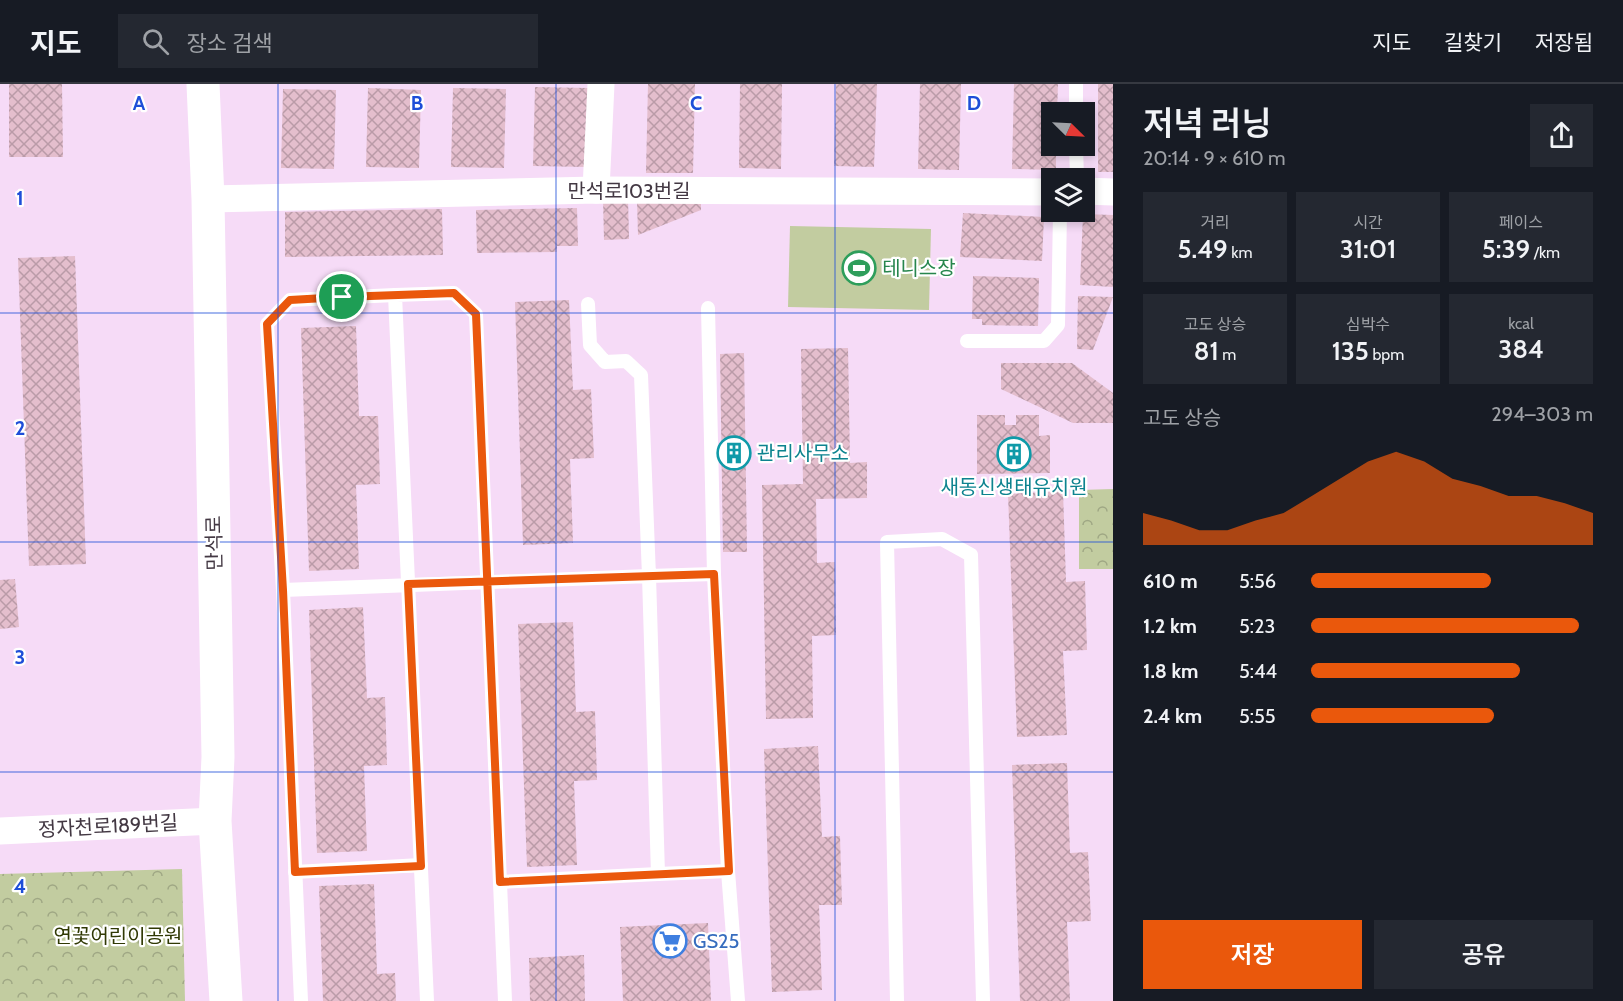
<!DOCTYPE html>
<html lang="ko">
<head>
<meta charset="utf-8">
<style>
	body { margin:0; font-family:Cabin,"Noto Sans KR",sans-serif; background:#242831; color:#f1f3f6; height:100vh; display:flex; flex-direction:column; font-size:22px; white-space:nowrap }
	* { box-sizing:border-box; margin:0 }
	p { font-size:20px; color:#9ea1a6 }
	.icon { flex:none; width:33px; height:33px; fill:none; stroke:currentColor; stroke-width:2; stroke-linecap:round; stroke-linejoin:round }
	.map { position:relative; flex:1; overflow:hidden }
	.details { display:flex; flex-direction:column; background:#171b24; width:510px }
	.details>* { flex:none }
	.needle { width:39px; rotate:114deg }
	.controls { position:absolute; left:1041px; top:18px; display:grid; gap:12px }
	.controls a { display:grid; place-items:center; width:54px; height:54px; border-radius:0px; background:#171b24; box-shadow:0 3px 9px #0003; font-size:30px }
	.pin { position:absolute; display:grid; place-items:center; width:51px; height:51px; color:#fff; margin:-26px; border:3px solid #fff; border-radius:50%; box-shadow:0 2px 6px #0007 }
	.round { display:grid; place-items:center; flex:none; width:63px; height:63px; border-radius:0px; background:#242831 }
	.summary { display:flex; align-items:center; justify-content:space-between; height:102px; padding:0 30px }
	h1 { font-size:33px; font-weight:600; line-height:45px }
	.stats { display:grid; grid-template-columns:repeat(3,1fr); gap:9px; height:102px; padding:6px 30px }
	.stats div { display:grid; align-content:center; border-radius:0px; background:#242831; text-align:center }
	.stats b { font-size:26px; font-weight:600 }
	.stats small { font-size:16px; font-weight:400 }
	.stats p { font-size:16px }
	.chart { height:168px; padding:12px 30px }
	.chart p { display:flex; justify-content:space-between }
	.chart svg { width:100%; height:108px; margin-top:6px; fill:#ea580c; opacity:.7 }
	.button { display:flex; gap:12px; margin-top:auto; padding:12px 30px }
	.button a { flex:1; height:69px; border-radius:0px; background:#ea580c; color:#fff; font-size:24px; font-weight:600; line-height:69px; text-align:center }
	.button a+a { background:#242831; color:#f1f3f6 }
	ul { padding:0 30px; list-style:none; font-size:20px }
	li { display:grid; grid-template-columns:96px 72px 1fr; align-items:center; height:45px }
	li i { height:15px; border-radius:8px; background:#ea580c }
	header { display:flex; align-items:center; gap:36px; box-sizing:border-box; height:84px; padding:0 30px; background:#171b24; border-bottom:2px solid #363941 }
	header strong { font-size:28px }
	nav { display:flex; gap:33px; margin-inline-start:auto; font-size:21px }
	.search { width:420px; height:54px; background:#242831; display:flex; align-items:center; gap:15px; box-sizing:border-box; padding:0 21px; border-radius:0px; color:#9ea1a6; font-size:22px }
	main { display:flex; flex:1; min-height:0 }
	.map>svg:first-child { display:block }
	.park { fill:url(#park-crowns) }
	.pitch { fill:#c2cca0 }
	.building { fill:url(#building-cross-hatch) }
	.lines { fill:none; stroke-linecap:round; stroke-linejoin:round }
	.lane { stroke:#fff; stroke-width:14 }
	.street { stroke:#fff; stroke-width:27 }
	.secondary { stroke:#fff; stroke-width:33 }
	.route-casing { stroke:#fff; stroke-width:12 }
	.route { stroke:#ea580c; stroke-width:8 }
	.grid { fill:none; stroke:#1d4ed8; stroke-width:1.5; stroke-opacity:0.55 }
	.labels { text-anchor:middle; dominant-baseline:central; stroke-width:4.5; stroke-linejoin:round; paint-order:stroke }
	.street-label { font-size:20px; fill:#433843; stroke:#fff }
	.leisure-label { font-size:20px; fill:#27864d; stroke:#fff; text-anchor:start }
	.culture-label { font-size:20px; fill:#0d838f; stroke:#fff; text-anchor:start }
	.park-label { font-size:20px; fill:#303904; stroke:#fff }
	.shop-label { font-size:20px; fill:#366cbe; stroke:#fff; text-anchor:start }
	.grid-label { font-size:20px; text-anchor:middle; font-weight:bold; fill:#1d4ed8; stroke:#fff; stroke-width:4.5; stroke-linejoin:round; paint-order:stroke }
</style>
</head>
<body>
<header>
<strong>지도</strong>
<div class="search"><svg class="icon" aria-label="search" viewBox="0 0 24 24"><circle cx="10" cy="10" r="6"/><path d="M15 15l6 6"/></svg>장소 검색</div>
<nav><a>지도</a><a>길찾기</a><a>저장됨</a></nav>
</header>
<main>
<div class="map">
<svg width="1113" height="917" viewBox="0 0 1113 917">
	<defs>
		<pattern id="park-crowns" width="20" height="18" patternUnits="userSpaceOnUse" patternTransform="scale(1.5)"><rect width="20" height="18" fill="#c2cca0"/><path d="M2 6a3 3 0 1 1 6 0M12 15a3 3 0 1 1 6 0" fill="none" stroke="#9fa784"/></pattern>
		<pattern id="building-cross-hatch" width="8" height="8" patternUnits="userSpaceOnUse" patternTransform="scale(1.5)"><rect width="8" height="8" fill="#e4becd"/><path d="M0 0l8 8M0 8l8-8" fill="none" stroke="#ba9ba8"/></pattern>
	</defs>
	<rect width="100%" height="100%" fill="#f6dbf7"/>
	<!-- park -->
	<g class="park">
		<path d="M1113 405V485H1079V406Z"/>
		<path d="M182 785 185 917H0V790Z"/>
	</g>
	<!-- pitch -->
	<path class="pitch" d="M790 142 931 145 929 226 788 223Z"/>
	<!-- building -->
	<g class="building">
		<path d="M9 0H62L63 73H9Z"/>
		<path d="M648 0H695L693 89H646Z"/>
		<path d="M740 0H782L781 85 739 84Z"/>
		<path d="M836 0H877L874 83 834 82Z"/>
		<path d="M920 0H961L959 86 918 85Z"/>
		<path d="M1014 0H1058L1057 28H1052V62H1056V86L1012 85Z"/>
		<rect x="1098" y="0" width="15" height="88"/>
		<path d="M535 3 588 4 586 83 533 82Z"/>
		<path d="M368 4 421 6 419 84 366 83Z"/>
		<path d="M453 4 506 5 504 84 451 83Z"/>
		<path d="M283 5 336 6 334 85 281 84Z"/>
		<path d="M628 114 629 155 604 156 603 115Z"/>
		<path d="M701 115V126L638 151 637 117Z"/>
		<path d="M577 124 578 162H557V168L477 169 476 126Z"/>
		<path d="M442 125 443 171 285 173V128Z"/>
		<path d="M963 129 1044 133 1042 177 960 173Z"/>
		<path d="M1083 130 1113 131V203L1080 201Z"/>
		<path d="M75 172 86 480 29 482 18 174Z"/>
		<path d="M973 192 1039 194 1038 242 982 241V235H972Z"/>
		<path d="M1078 212 1113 213 1093 266 1077 265Z"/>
		<path d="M569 216 573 306 591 305 594 374 570 375 573 459 523 461 515 218Z"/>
		<path d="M356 242 359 332H378L380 400 356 401 359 485 309 487 301 244Z"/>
		<path d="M848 264 850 379 867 378V414L816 415 817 479 835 478 836 551 812 552 813 634 766 635 762 401 803 400 801 265Z"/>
		<path d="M744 269 747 468H723L720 270Z"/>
		<path d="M1001 279H1072L1113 309V339H1073L1001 305Z"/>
		<path d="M977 331H1005V341H1016V331H1039V352L1050 351V389L977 390Z"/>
		<path d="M1063 407 1066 498 1085 497 1087 566 1063 567 1067 651 1017 653 1008 410Z"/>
		<path d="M15 495 19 543 0 545V496Z"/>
		<path d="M363 523 367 614 385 613 387 681 364 682 367 767 317 769 309 526Z"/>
		<path d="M573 538 576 628 595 627 597 696 574 697 577 781 527 783 518 540Z"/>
		<path d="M818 662 822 753 840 752 842 821H819L822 906 772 908 764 665Z"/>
		<path d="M1067 679 1070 769 1088 768 1091 837 1067 838 1070 917H1020L1012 681Z"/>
		<path d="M374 800 377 890 395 889 396 917H323L319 802Z"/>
		<path d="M708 839 711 917H623L620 843Z"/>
		<path d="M584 871 585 917H530L529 874Z"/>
	</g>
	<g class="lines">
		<!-- lane -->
		<g class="lane">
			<path d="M1076 0V28"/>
			<path d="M1076 62 1077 94"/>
			<path d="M588 220 590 261 605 278 626 277 641 291 649 492 714 490 728 787 738 917"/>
			<path d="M708 224 714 490"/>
			<path d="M967 257H1044L1058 241 1060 128"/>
			<path d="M283 506 649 492 658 790 728 787"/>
			<path d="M295 788 421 781"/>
			<path d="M500 798 658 790"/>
			<path d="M301 917 283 506 267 240 290 216 395 211"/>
			<path d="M427 917 395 211 454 209 476 230 505 917"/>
			<path d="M897 917 887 458 942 455 971 471 983 917"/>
		</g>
		<!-- street -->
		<g class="street">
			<path d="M596 106 601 0"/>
			<path d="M1084 107 1113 108"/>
			<path d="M208 115 596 106 1052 108"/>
			<path d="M0 747 215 737"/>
		</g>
		<!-- secondary -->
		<path class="secondary" d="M203 0 208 115 218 673 215 737 226 917"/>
	</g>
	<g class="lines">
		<!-- route casing -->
		<g class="route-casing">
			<path id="route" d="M342 213 290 216 267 240 283 506 295 788 421 782 408 500C510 496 612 493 714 490L729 787 500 798C492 609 484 419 476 230L454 209 342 213"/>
		</g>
		<!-- route -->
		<use href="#route" class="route"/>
	</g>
	<!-- grid -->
	<path class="grid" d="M278 0V917M556 0V917M835 0V917M0 229H1113M0 458H1113M0 688H1113"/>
	<!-- icons -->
	<defs>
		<g id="stadium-ring" transform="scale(1.725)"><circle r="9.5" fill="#fff" stroke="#2e9e5b" stroke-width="1.5"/><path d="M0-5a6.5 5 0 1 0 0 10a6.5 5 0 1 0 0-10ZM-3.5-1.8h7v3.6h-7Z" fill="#2e9e5b"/></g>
		<g id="building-ring" transform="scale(1.725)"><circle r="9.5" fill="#fff" stroke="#0f9aa8" stroke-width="1.5"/><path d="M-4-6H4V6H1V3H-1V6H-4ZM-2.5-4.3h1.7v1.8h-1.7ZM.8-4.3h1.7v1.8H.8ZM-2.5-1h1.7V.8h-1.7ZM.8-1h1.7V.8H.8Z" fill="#0f9aa8"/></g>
		<g id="supermarket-ring" transform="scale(1.725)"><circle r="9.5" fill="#fff" stroke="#3f7fe0" stroke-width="1.5"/><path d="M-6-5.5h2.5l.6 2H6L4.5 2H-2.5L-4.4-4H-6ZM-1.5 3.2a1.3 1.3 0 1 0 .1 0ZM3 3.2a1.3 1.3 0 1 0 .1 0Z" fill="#3f7fe0"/></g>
	</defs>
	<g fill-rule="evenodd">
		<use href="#stadium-ring" x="859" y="184"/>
		<use href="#building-ring" x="734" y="369"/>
		<use href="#building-ring" x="1014" y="370"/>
		<use href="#supermarket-ring" x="670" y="857"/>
	</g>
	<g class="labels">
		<!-- street labels -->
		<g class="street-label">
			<text x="629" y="107">만석로103번길</text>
			<text transform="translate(214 459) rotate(-91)">만석로</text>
			<text transform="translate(108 742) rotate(-3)">정자천로189번길</text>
		</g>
		<!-- leisure labels -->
		<g class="leisure-label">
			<text x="882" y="184">테니스장</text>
		</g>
		<!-- culture labels -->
		<g class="culture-label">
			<text x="757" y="369">관리사무소</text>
			<text x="1014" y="403" text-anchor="middle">새동신생태유치원</text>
		</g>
		<!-- park labels -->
		<g class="park-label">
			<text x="118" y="852">연꽃어린이공원</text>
		</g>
		<!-- shop labels -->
		<g class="shop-label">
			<text x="693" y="857">GS25</text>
		</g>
	</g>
	<g class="grid-label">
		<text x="139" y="26">A</text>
		<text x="417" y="26">B</text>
		<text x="696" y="26">C</text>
		<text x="974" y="26">D</text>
		<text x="20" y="121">1</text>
		<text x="20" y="351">2</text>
		<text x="20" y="580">3</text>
		<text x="20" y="809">4</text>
	</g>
</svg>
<div class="controls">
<a><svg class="needle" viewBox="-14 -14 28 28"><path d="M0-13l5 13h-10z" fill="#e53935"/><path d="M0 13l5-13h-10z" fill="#9ea1a6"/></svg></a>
<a><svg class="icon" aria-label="layers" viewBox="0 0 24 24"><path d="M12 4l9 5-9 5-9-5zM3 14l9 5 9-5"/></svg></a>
</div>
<div class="pin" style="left:342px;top:213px;background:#1e9e55"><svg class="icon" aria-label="arrive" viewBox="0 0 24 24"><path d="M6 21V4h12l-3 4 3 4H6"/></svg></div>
</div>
<section class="details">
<div class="summary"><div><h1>저녁 러닝</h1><p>20:14 · 9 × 610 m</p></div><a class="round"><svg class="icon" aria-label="share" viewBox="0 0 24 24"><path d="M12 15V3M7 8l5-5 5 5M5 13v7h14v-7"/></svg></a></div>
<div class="stats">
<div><p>거리</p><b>5.49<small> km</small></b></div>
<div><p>시간</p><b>31:01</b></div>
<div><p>페이스</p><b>5:39<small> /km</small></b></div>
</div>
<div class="stats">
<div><p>고도 상승</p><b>81<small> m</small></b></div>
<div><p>심박수</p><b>135<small> bpm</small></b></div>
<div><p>kcal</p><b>384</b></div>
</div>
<div class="chart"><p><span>고도 상승</span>294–303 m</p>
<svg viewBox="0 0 160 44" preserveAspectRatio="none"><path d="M0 44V31L10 34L20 38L30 38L40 34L50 31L60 24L70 17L80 10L90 6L100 10L110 17L120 20L130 24L140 24L150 27L160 31V44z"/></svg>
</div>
<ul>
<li><b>610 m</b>5:56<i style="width:64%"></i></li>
<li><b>1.2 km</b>5:23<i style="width:95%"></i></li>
<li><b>1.8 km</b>5:44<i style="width:74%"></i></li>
<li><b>2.4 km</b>5:55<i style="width:65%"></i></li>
</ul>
<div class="button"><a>저장</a><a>공유</a></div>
</section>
</main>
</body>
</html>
